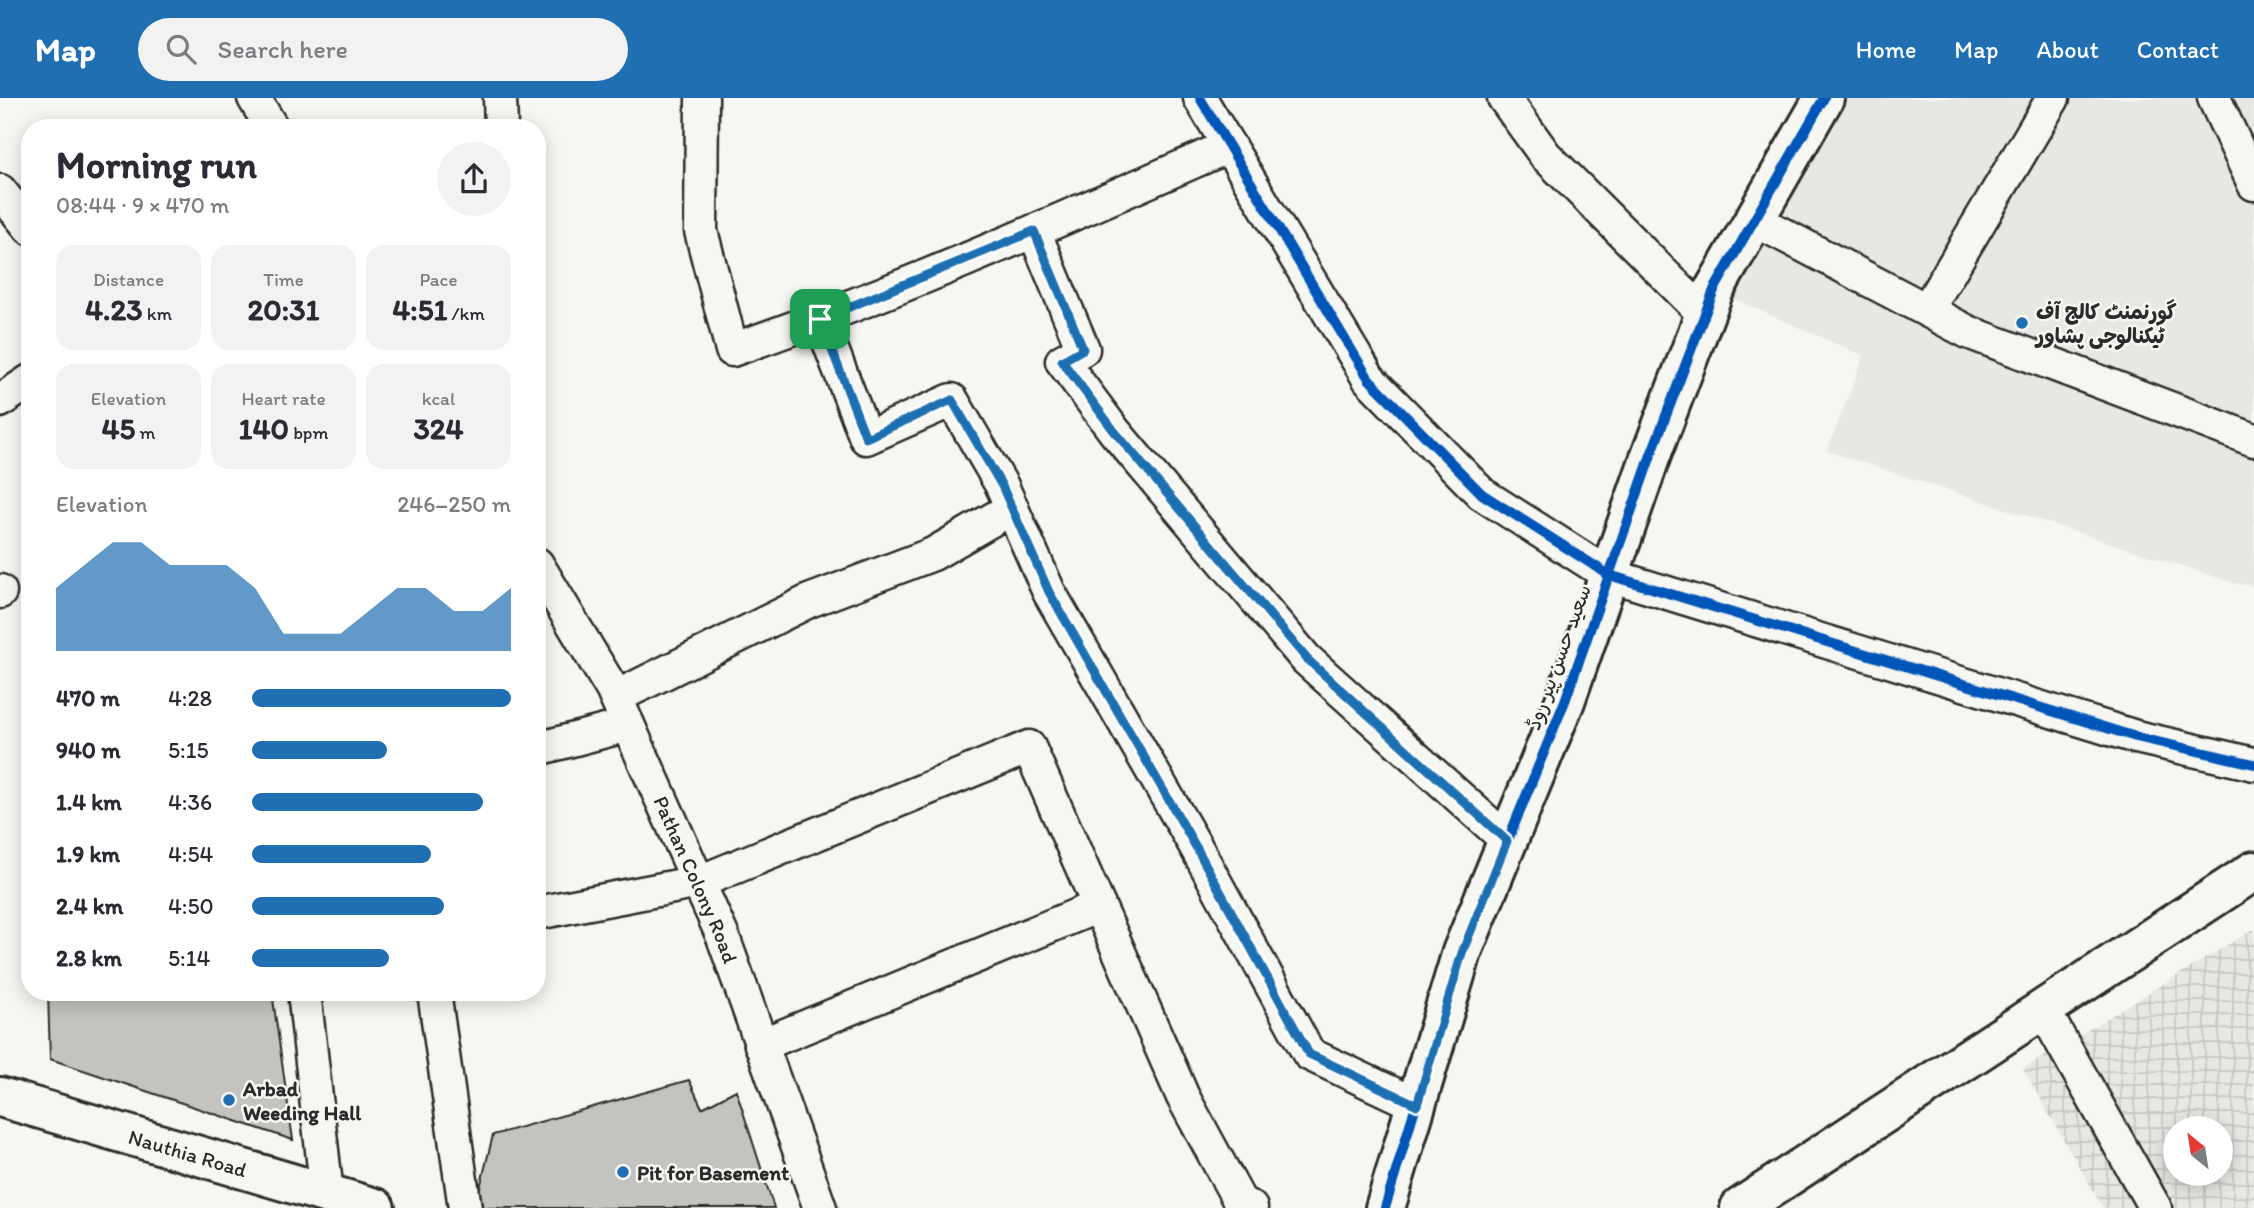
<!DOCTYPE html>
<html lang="en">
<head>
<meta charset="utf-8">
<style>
	body { margin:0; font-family:Itim,"Playpen Sans Arabic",sans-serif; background:#f2f2f3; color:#2b2b33; height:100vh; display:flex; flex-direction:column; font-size:26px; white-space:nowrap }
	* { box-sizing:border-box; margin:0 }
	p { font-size:23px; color:#7c7c81 }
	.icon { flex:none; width:38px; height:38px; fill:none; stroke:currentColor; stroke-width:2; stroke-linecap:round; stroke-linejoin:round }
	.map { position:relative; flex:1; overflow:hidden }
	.sheet { position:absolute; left:21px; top:21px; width:525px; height:882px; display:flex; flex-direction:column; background:#fff; border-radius:28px; box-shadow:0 4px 18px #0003 }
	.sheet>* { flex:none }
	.needle { width:46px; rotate:330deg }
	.tools { position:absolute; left:2163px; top:1018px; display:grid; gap:14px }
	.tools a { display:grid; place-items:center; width:70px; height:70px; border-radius:50%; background:#fff; box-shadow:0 4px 18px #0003; font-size:35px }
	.pin { position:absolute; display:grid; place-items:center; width:60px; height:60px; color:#fff; margin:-30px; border-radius:14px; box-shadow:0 4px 10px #0006 }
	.round { display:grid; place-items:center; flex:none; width:74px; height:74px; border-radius:37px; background:#f2f2f3 }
	.overview { display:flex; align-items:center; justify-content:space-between; height:119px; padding:0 35px }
	h1 { font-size:38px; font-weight:700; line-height:52px }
	.figures { display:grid; grid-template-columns:repeat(3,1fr); gap:10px; height:119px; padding:7px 35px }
	.figures div { display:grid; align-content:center; border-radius:18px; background:#f2f2f3; text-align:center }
	.figures b { font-size:30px; font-weight:700 }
	.figures small { font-size:19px; font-weight:400 }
	.figures p { font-size:19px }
	.chart { height:196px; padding:14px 35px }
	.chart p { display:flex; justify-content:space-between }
	.chart svg { width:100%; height:126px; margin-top:7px; fill:#1f6fb2; opacity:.7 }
	ul { padding:0 35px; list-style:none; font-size:23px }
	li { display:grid; grid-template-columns:112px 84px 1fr; align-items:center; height:52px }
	li i { height:18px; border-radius:9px; background:#1f6fb2 }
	header { display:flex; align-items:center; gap:42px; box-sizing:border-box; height:98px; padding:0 35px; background:#1f6fb2; color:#fff }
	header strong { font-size:33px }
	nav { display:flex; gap:38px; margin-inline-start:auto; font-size:24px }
	.search { width:490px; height:63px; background:#f2f2f3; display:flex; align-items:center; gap:18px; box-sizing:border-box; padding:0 24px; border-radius:38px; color:#7c7c81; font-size:26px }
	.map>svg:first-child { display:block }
	.built { fill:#e7e7e3 }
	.industrial { fill:url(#industrial-grid); fill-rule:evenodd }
	.building { fill:#c3c3c0; stroke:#2b2b2b; stroke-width:2 }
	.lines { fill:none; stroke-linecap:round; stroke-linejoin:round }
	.minor-casing { stroke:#2b2b2b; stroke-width:37 }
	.tertiary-casing { stroke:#2b2b2b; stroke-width:44 }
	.secondary-casing { stroke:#2b2b2b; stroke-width:44 }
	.minor { stroke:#f6f6f2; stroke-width:32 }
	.tertiary { stroke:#f6f6f2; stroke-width:38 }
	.secondary { stroke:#f6f6f2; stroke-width:38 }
	.cycleway-casing { stroke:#f6f6f2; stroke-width:15 }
	.cycleway { stroke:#0057b8; stroke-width:10 }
	.route-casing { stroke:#fff; stroke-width:14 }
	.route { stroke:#1f6fb2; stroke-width:9 }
	.poi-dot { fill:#1f6fb2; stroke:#f6f6f2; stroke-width:2.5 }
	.labels { text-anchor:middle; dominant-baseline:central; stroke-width:5; stroke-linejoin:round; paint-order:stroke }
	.poi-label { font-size:21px; font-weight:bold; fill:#2b2b2b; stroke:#f6f6f2; text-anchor:start }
	.street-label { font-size:21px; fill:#2b2b2b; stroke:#f6f6f2 }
</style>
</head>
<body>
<header>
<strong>Map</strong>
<div class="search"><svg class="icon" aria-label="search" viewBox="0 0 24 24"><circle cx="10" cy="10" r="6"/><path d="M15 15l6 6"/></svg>Search here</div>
<nav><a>Home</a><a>Map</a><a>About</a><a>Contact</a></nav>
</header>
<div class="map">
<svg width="2254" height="1110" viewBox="0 0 2254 1110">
	<defs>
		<pattern id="industrial-grid" width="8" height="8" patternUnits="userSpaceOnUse" patternTransform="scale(1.75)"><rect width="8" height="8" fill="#e7e7e3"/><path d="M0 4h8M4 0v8" fill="none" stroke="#c6c6c3"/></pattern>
	</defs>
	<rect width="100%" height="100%" fill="#f6f6f2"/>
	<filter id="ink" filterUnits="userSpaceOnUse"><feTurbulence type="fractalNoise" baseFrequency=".0143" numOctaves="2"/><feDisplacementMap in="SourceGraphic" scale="14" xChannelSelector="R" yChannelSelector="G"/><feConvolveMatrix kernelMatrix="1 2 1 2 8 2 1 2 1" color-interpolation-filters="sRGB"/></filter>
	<g filter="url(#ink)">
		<!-- built -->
		<path class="built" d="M1827 0H2254V488L2234 485 1827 353 1864 258 1714 192Z"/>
		<!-- industrial -->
		<path class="industrial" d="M2254 831V1110H2103L2023 971ZM2175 1031H2221V1076H2175Z"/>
		<!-- building -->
		<g class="building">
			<path d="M48 894H272L293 1042 50 961Z"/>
			<path d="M689 982 702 1010 736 992 774 1110H475L493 1037Z"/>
		</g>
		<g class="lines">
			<!-- minor casing -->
			<g class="minor-casing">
				<g id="minor">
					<path d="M254 0 272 30"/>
					<path d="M500 0 501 30"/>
					<path d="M702 0 701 133 732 252C901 193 1065 120 1229 48"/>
					<path d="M1200 0 1369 281 1482 396 1609 477 2136 639 2254 666"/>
					<path d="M1504 0 1545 57 1705 217"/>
					<path d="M2214 0 2254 86"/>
					<path d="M0 93 30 130"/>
					<path d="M1755 122 1968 234 2254 342"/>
					<path d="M1034 133 1083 251 1062 263 1115 334 1306 561 1508 743"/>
					<path d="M1927 212 2053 0"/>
					<path d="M820 221 866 340 952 302 1002 388 1049 494 1196 749 1309 956 1417 1007"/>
					<path d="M0 303 30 283"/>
					<path id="s1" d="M537 466 612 591 723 839 820 1110"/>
					<path d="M0 494V493"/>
					<path d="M616 599 809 503 933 456 1012 410"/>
					<path d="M537 651 628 627"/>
					<path d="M537 815 699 784 1029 649 1183 999 1240 1104 1251 1110"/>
					<path d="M304 894 327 1096"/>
					<path d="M434 894 465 1110"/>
					<path d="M2043 911 2155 1110"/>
					<path d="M761 947 1099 808"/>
				</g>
			</g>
			<!-- tertiary casing -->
			<g class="tertiary-casing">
				<path id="tertiary" d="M1385 1110 1462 854 1565 603 1651 357 1714 192 1824 0"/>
			</g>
			<!-- secondary casing -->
			<g class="secondary-casing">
				<g id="secondary">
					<path id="s2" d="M0 999 375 1110"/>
					<path d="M1740 1110 2254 773"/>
				</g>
			</g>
			<!-- minor -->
			<use href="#minor" class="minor"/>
			<!-- tertiary -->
			<use href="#tertiary" class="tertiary"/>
			<!-- secondary -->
			<use href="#secondary" class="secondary"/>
			<!-- cycleway casing -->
			<g class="cycleway-casing">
				<g id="cycleway">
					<path d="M1200 0 1369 281 1482 396 1609 477 2136 639 2254 666"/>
					<path d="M1385 1110 1462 854 1565 603 1651 357 1714 192 1824 0"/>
				</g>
			</g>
			<!-- cycleway -->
			<use href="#cycleway" class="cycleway"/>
		</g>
	</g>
	<g class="lines" filter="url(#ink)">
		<!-- route casing -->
		<g class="route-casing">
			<path id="route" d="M1034 133 1083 251 1062 263 1115 334 1307 561 1507 743 1462 855 1417 1007 1309 956 1196 749 1049 494 1002 388 952 302 866 340 820 221Z"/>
		</g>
		<!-- route -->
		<use href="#route" class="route"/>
	</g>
	<!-- markers -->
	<g class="poi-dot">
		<circle cx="2022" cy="225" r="7"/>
		<circle cx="229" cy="1002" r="7"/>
		<circle cx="623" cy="1074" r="7"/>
	</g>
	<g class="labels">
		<!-- poi labels -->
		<g class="poi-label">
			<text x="2036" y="213">گورنمنٹ کالج آف<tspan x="2036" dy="24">ٹیکنالوجی پشاور</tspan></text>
			<text x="243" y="990">Arbad<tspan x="243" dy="24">Weeding Hall</tspan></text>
			<text x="637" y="1074">Pit for Basement</text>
		</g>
		<!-- street labels -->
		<g class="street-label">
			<text transform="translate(1558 559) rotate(-70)">سعید حسن پیر روڈ</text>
			<text stroke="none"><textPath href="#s1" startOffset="354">Pathan Colony Road</textPath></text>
			<text stroke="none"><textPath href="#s2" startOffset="196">Nauthia Road</textPath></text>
		</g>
	</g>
</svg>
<div class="tools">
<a><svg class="needle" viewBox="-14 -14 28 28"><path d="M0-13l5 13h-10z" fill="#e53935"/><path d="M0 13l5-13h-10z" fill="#7c7c81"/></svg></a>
</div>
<div class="pin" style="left:820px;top:221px;background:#1e9e55"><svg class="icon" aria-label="arrive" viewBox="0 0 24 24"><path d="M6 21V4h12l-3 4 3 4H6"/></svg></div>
<section class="sheet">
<div class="overview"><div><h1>Morning run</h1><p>08:44 · 9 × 470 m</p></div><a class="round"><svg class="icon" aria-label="share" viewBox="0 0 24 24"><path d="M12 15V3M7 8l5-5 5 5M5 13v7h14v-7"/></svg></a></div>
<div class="figures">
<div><p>Distance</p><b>4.23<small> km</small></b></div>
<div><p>Time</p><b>20:31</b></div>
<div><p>Pace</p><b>4:51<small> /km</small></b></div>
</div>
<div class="figures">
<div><p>Elevation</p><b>45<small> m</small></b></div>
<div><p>Heart rate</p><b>140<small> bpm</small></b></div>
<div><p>kcal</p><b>324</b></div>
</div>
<div class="chart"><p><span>Elevation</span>246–250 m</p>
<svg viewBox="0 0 160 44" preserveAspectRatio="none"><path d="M0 44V22L10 14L20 6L30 6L40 14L50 14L60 14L70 22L80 38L90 38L100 38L110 30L120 22L130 22L140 30L150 30L160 22V44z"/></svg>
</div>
<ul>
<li><b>470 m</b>4:28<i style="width:100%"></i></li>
<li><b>940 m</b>5:15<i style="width:52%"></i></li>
<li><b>1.4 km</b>4:36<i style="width:89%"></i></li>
<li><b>1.9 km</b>4:54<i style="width:69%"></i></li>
<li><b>2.4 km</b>4:50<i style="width:74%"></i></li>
<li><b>2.8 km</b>5:14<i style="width:53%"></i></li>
</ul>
</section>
</div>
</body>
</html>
